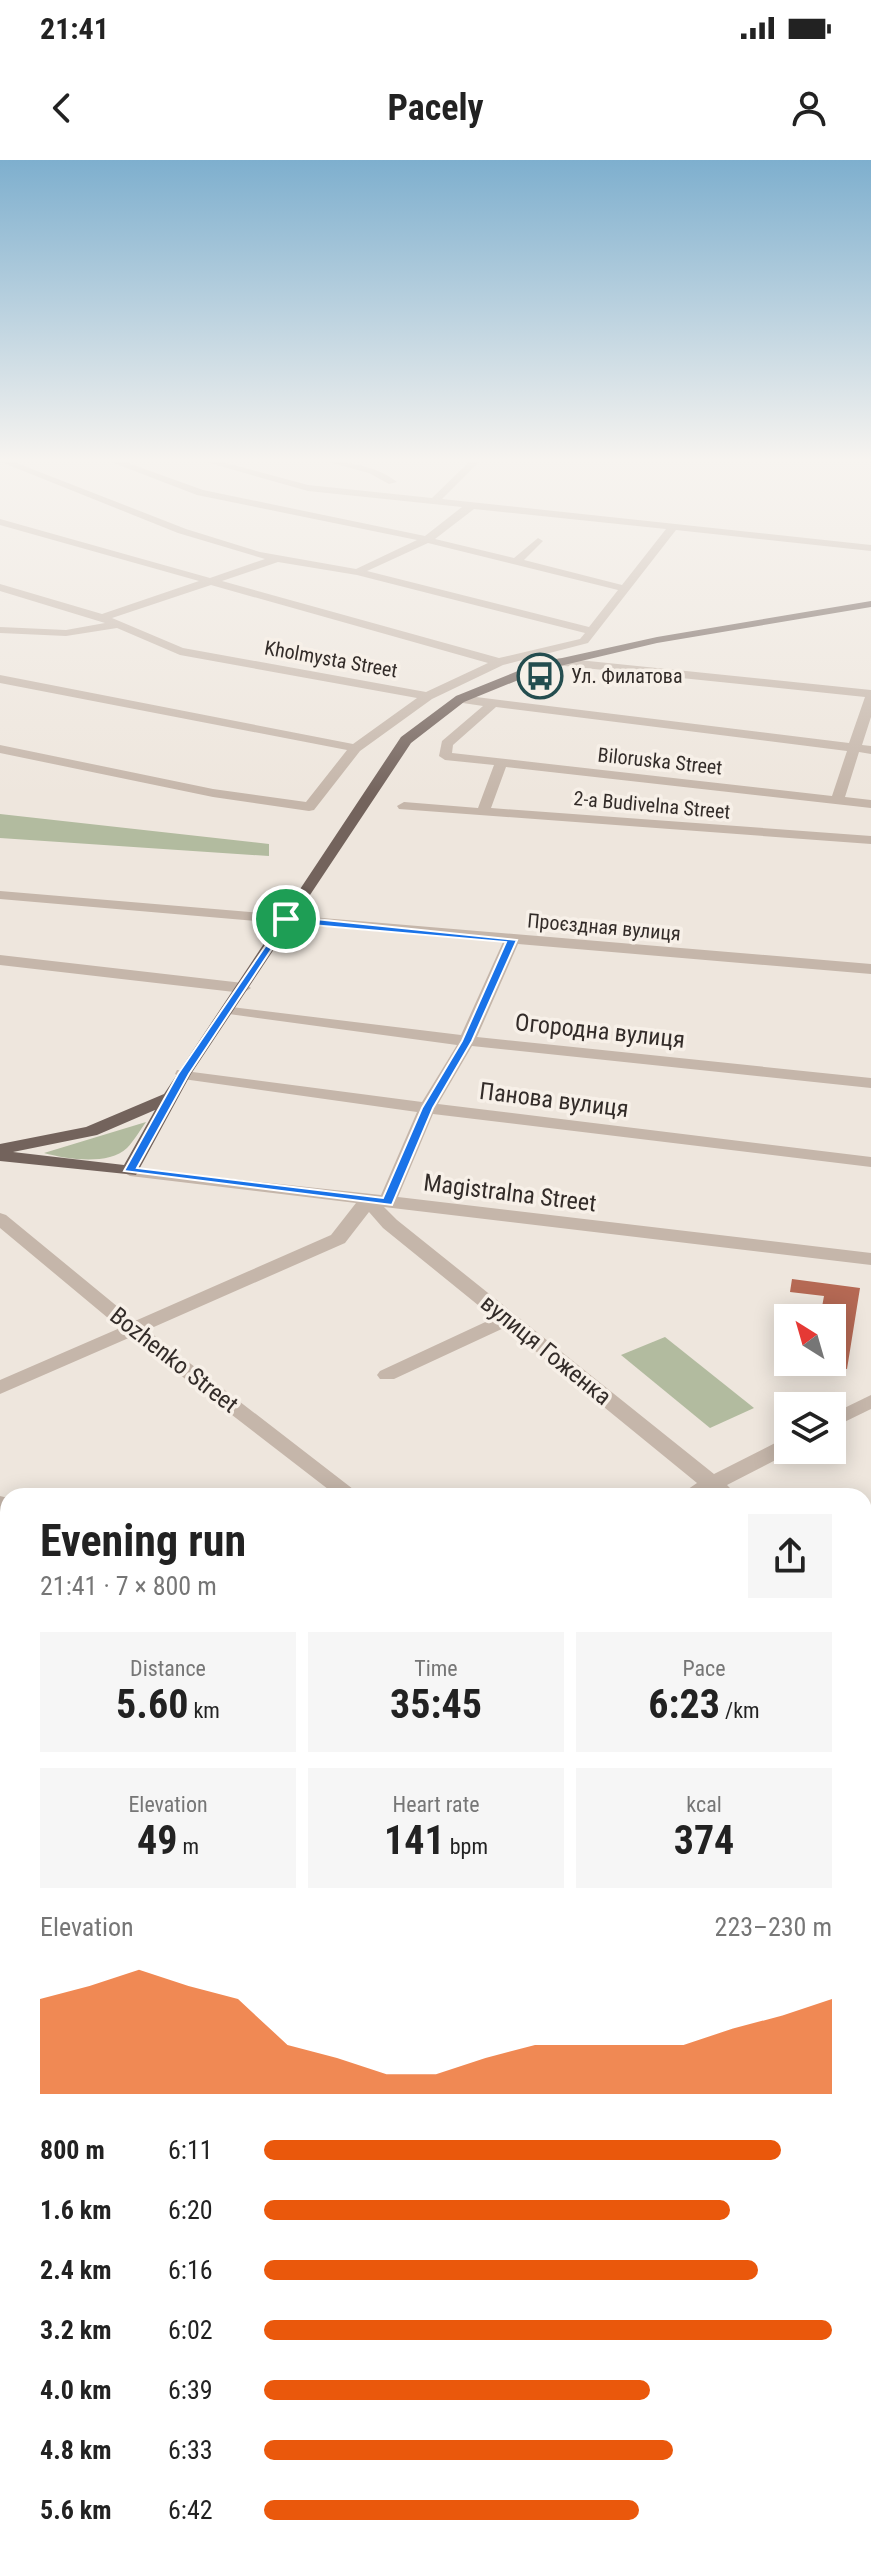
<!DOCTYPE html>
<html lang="en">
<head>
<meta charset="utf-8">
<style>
	body { margin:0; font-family:"Roboto Condensed",sans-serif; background:#f6f6f6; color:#222; height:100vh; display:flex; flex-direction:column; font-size:30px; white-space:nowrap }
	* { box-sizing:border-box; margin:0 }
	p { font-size:26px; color:#767676 }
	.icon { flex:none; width:44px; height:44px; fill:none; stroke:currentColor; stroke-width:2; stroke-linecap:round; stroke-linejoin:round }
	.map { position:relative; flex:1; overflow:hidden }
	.panel { position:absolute; left:0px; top:1328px; width:872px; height:1068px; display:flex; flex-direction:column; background:#fff; border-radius:24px 24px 0 0; box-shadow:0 4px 20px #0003 }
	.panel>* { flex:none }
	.needle { width:52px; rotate:323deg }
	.controls { position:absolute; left:774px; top:1144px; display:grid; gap:16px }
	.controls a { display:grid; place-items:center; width:72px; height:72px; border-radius:0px; background:#fff; box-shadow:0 4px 20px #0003; font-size:40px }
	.pin { position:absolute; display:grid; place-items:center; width:68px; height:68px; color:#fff; margin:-34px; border:4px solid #fff; border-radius:50%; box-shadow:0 2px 8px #0007 }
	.round { display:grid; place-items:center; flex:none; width:84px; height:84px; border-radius:0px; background:#f6f6f6 }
	.summary { display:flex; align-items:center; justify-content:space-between; height:136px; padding:0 40px }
	h1 { font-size:44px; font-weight:700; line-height:60px }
	.figures { display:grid; grid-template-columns:repeat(3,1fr); gap:12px; height:136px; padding:8px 40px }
	.figures div { display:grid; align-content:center; border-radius:0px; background:#f6f6f6; text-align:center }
	.figures b { font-size:40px; font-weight:700 }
	.figures small { font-size:22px; font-weight:400 }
	.figures p { font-size:22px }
	.chart { height:224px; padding:16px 40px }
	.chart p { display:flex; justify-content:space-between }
	.chart svg { width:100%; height:144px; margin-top:8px; fill:#ea580c; opacity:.7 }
	ul { padding:0 40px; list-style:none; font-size:26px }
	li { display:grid; grid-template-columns:128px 96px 1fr; align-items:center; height:60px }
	li i { height:20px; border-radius:10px; background:#ea580c }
	.status { display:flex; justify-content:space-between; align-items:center; height:56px; padding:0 40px; background:#fff; direction:ltr }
	.status svg { height:22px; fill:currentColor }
	header { display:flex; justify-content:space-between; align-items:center; height:104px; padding:0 40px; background:#fff; font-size:36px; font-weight:700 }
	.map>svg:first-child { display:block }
	.green { fill:#b2bb9f }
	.building { fill:#b56954 }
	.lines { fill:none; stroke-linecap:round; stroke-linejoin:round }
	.minor { fill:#c5b6aa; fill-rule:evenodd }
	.major { fill:#73635c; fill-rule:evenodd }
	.route { fill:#1a73e8; stroke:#fff; stroke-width:2; fill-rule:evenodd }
	.labels { text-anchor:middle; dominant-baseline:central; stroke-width:7; stroke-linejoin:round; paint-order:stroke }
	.far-street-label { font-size:20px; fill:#332c29; stroke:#f7f0e8 }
	.far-poi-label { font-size:20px; fill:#332c29; stroke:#f7f0e8; text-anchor:start }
	.street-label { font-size:24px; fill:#332c29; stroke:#f7f0e8 }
</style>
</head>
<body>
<div class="status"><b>21:41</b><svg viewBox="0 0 49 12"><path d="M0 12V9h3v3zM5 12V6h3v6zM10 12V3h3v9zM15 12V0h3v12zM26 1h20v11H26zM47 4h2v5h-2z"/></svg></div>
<header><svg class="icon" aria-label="back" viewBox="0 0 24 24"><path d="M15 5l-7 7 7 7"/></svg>Pacely<svg class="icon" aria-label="person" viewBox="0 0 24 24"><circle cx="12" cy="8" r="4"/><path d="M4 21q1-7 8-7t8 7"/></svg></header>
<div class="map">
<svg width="871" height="2396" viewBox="0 0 871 2396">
	<rect width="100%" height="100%" fill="#eee6dd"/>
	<!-- green -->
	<g class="green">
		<path d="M0 654 269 684V696L0 678Z"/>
		<path d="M146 962C140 970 134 981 127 988 108 1006 66 999 44 993Z"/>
		<path d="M665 1177 754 1248 710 1268 621 1195Z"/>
	</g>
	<!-- building -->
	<path class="building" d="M792 1119 860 1128 847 1209 832 1207V1158H820L824 1136 790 1132Z"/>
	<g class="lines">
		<!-- minor -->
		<g class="minor">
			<path d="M1 302H14L186 369 260 392 356 409 417 380 197 335 111 302H125L203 330 425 376 462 347 308 331 206 302H222L308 325 432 338 469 302H479L442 339 871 385V391L676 370 588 483 503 505 432 539 360 591 314 650 309 651 213 637 0 593V585L213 629 306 642 347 590 0 523V515L353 584 417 538 180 495 117 468 66 476 0 473V467L66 470 105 463 0 431V424L102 454 199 421 0 365V359L210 418 265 399 178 373ZM474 349 666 369 622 425 524 400 543 381 538 378 514 398 435 379ZM428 383 618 430 589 467 367 411ZM278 402 357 415 585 473 580 479 499 498 222 421ZM211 425 488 503 426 532 183 488 112 458Z"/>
			<path d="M328 302C352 302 378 307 397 322L389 324 369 313Z"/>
			<path d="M559 498 871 530V557L862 585 871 586V594L859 592 845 637 871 640V648L506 607 491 648 871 676V684L399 649 397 646 404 642 478 648 494 605 445 600 439 596 442 581 483 546 456 542V536L460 535 849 583 865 537 555 505V499ZM496 547 847 591 832 636 452 593 453 585Z"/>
			<path d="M0 731 871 804V814L518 784 477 877 871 918V928L472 886 438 944 871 997V1007L433 954 398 1037 871 1093V1105L384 1047 397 1060 714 1314 781 1280 788 1278V1290H795L727 1325 738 1336H678L697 1323 506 1167 394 1219H380L377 1215 380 1211 494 1158 383 1068 369 1052 345 1083 147 1170 362 1336H337L131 1177 0 1234V1220L120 1168 0 1068V1053L6 1055 135 1161 331 1075 356 1043 130 1016 121 1011 124 1007 381 1035 417 952 183 919 175 914 177 910 422 942 457 885 229 854 223 852V846L461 875 503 782 0 739Z"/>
			<path d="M0 795 243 823 251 828 243 833 0 805Z"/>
			<path d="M871 1235V1249L832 1268V1254Z"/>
			<path d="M0 1336 8 1338V1357L0 1355Z"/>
			<path d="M864 1439 871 1441V1460L864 1458Z"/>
			<path d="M8 1676V1697L0 1700V1679Z"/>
			<path d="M0 1730 8 1732V1762L0 1759Z"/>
			<path d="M871 1730V1753L864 1755V1732Z"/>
			<path d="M864 1786 871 1788V1815L864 1813Z"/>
			<path d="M864 2257 871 2260V2297L864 2294Z"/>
			<path d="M8 2260V2294L0 2297V2263Z"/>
			<path d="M440 2388H476L479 2396H443Z"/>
		</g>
		<!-- major -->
		<path class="major" d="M871 441V447L657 483 543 510 464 542 411 583 191 914 136 1015 0 1001V984L86 967 164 934 401 577 456 536 535 504 657 477ZM155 950 124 1005 13 992 97 975Z"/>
	</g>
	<!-- sky -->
	<linearGradient id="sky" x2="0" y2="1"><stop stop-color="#7eafce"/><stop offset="0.47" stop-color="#f7f4f0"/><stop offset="1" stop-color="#f7f4f0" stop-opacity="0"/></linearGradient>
	<rect width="871" height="637" fill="url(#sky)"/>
	<!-- route -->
	<path class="route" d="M286 756 517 780 472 881 433 948 392 1045 124 1011 178 914ZM289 763 506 782 462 881 422 948 383 1038 137 1008 189 914Z"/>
	<!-- icons -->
	<defs>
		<g id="bus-ring" transform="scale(2.3)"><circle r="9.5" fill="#f7f0e8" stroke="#244d4f" stroke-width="1.5"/><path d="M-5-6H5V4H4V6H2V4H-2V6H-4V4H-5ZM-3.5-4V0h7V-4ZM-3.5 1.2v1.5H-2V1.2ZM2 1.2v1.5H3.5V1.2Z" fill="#244d4f"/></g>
	</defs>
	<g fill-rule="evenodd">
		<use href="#bus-ring" x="540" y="516"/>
	</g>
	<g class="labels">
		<!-- far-street labels -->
		<g class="far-street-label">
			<text transform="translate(331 499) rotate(10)">Kholmysta Street</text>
			<text transform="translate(660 601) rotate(6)">Biloruska Street</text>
			<text transform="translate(652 645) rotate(5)">2-a Budivelna Street</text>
			<text transform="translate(604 767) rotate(5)">Проєздная вулиця</text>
		</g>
		<!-- far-poi labels -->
		<g class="far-poi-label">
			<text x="571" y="516">Ул. Филатова</text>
		</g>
		<!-- street labels -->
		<g class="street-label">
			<text transform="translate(600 871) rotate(6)">Огородна вулиця</text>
			<text transform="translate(554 940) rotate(7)">Панова вулиця</text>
			<text transform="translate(510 1033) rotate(7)">Magistralna Street</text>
			<text transform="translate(546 1190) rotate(39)">вулиця Гоженка</text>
			<text transform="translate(174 1200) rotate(38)">Bozhenko Street</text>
		</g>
	</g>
</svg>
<div class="controls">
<a><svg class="needle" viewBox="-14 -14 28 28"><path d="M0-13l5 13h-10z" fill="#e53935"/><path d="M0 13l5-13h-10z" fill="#767676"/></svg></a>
<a><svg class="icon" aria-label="layers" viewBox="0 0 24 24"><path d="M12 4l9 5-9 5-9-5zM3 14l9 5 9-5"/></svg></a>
</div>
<div class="pin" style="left:286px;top:759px;background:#1e9e55"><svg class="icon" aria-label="arrive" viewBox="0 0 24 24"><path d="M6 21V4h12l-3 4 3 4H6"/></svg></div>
<section class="panel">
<div class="summary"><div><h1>Evening run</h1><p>21:41 · 7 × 800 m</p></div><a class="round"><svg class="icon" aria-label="share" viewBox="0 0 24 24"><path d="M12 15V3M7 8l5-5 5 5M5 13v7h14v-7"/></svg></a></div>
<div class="figures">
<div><p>Distance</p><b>5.60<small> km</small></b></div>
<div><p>Time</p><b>35:45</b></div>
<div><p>Pace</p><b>6:23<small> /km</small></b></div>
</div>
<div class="figures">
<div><p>Elevation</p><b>49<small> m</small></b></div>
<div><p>Heart rate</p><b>141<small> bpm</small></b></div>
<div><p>kcal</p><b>374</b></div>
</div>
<div class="chart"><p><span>Elevation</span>223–230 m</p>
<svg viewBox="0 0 160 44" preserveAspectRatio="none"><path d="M0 44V15L10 11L20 6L30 11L40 15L50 29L60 33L70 38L80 38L90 33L100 29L110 29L120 29L130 29L140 24L150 20L160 15V44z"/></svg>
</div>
<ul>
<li><b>800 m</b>6:11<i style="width:91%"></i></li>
<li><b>1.6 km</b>6:20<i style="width:82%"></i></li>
<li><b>2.4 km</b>6:16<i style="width:87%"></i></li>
<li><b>3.2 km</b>6:02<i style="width:100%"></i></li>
<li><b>4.0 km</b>6:39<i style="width:68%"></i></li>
<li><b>4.8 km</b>6:33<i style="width:72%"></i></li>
<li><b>5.6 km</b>6:42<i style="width:66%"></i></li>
</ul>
</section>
</div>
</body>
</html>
